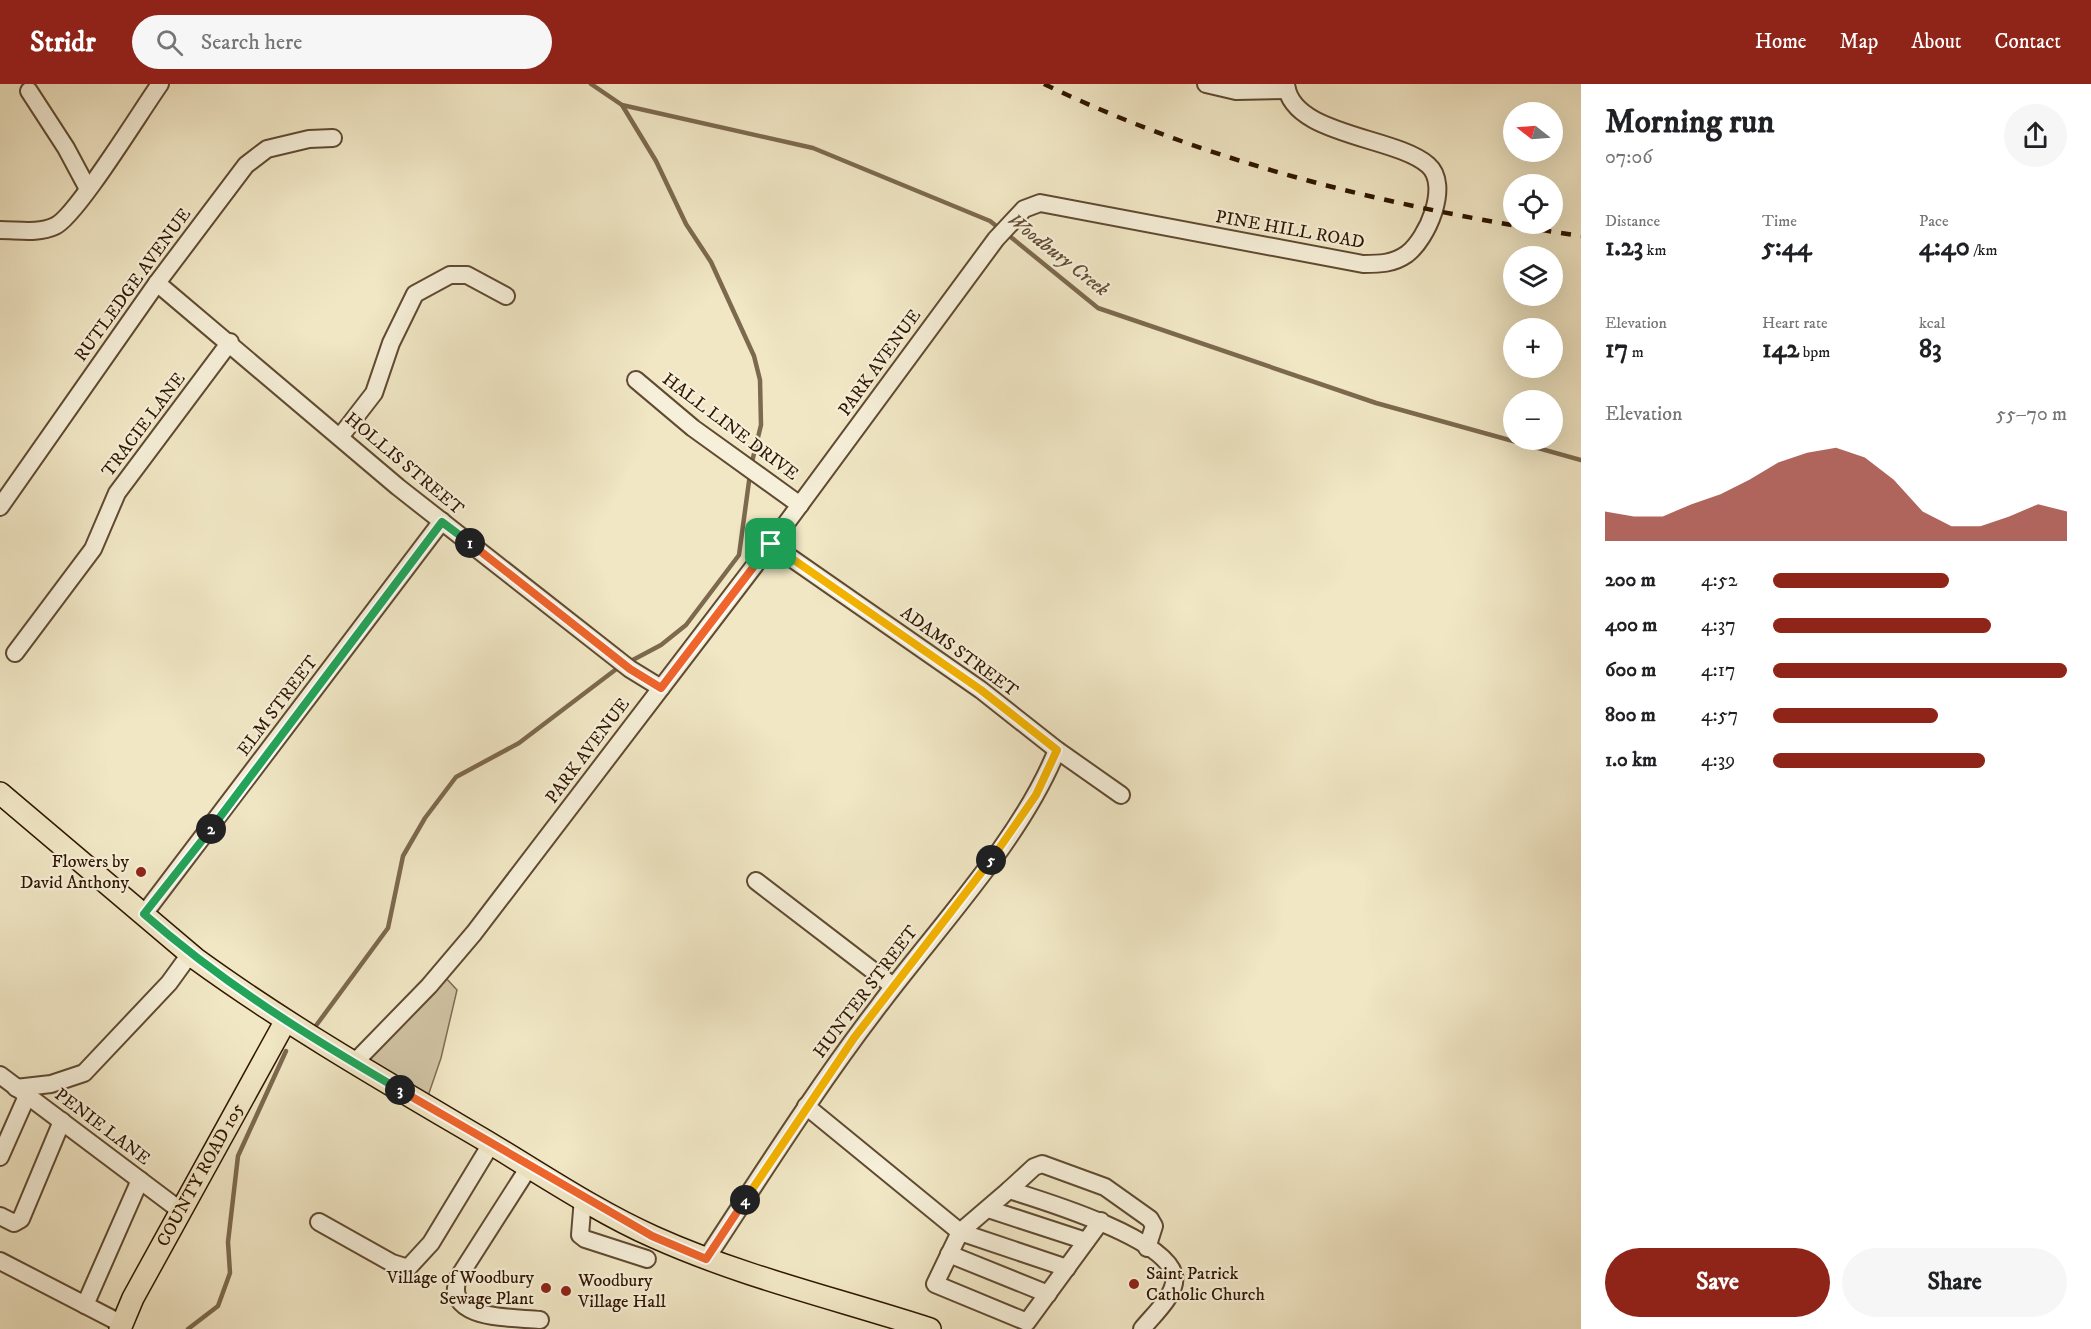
<!DOCTYPE html>
<html lang="en">
<head>
<meta charset="utf-8">
<style>
	body { margin:0; font-family:"IM FELL DW Pica",serif; background:#f6f6f6; color:#202124; height:100vh; display:flex; flex-direction:column; font-size:22px; white-space:nowrap }
	* { box-sizing:border-box; margin:0 }
	p { font-size:20px; color:#757577 }
	.icon { flex:none; width:33px; height:33px; fill:none; stroke:currentColor; stroke-width:2; stroke-linecap:round; stroke-linejoin:round }
	.map { position:relative; flex:1; overflow:hidden }
	.details { display:flex; flex-direction:column; background:#fff; width:510px }
	.details>* { flex:none }
	.needle { width:39px; rotate:287deg }
	.controls { position:absolute; left:1503px; top:18px; display:grid; gap:12px }
	.controls a { display:grid; place-items:center; width:60px; height:60px; border-radius:50%; background:#fff; box-shadow:0 6px 24px #0002; font-size:30px }
	.pin { position:absolute; display:grid; place-items:center; width:51px; height:51px; color:#fff; margin:-26px; border-radius:12px; box-shadow:0 3px 9px #0006 }
	.km { position:absolute; width:30px; height:30px; margin:-15px; border-radius:50%; background:#222; color:#fff; font-size:16px; line-height:30px; text-align:center }
	.round { display:grid; place-items:center; flex:none; width:63px; height:63px; border-radius:32px; background:#f6f6f6 }
	.headline { display:flex; align-items:center; justify-content:space-between; height:102px; padding:0 24px }
	h1 { font-size:33px; font-weight:700; line-height:45px }
	.figures { display:grid; grid-template-columns:repeat(3,1fr); gap:9px; height:102px; padding:6px 24px }
	.figures div { display:grid; align-content:center }
	.figures b { font-size:26px; font-weight:700 }
	.figures small { font-size:16px; font-weight:400 }
	.figures p { font-size:16px }
	.chart { height:168px; padding:12px 24px }
	.chart p { display:flex; justify-content:space-between }
	.chart svg { width:100%; height:108px; margin-top:6px; fill:#8f2418; opacity:.7 }
	.cta { display:flex; gap:12px; margin-top:auto; padding:12px 24px }
	.cta a { flex:1; height:69px; border-radius:36px; background:#8f2418; color:#fff; font-size:24px; font-weight:700; line-height:69px; text-align:center }
	.cta a+a { background:#f6f6f6; color:#202124 }
	ul { padding:0 24px; list-style:none; font-size:20px }
	li { display:grid; grid-template-columns:96px 72px 1fr; align-items:center; height:45px }
	li i { height:15px; border-radius:8px; background:#8f2418 }
	header { display:flex; align-items:center; gap:36px; box-sizing:border-box; height:84px; padding:0 30px; background:#8f2418; color:#fff }
	header strong { font-size:28px }
	nav { display:flex; gap:33px; margin-inline-start:auto; font-size:21px }
	.search { width:420px; height:54px; background:#f6f6f6; display:flex; align-items:center; gap:15px; box-sizing:border-box; padding:0 21px; border-radius:33px; color:#757577; font-size:22px }
	main { display:flex; flex:1; min-height:0 }
	.map>svg:first-child { display:block }
	.green { fill:#d0c3a4; stroke:#806c52; stroke-width:1.5 }
	.lines { fill:none; stroke-linecap:round; stroke-linejoin:round }
	.stream { stroke:#7c694e; stroke-width:4.5 }
	.minor-casing { stroke:#604a31; stroke-width:20 }
	.major-casing { stroke:#2f1600; stroke-width:24 }
	.minor { stroke:#f6efd9; stroke-width:16 }
	.major { stroke:#f1e7c5; stroke-width:21 }
	.rail { stroke:#2f1600; stroke-width:4.5; stroke-dasharray:10 10; stroke-linecap:butt }
	.split-1-casing { stroke:#fff; stroke-width:12 }
	.split-2-casing { stroke:#fff; stroke-width:12 }
	.split-3-casing { stroke:#fff; stroke-width:12 }
	.split-4-casing { stroke:#fff; stroke-width:12 }
	.split-5-casing { stroke:#fff; stroke-width:12 }
	.split-6-casing { stroke:#fff; stroke-width:12 }
	.split-1 { stroke:#f0652b; stroke-width:8 }
	.split-2 { stroke:#22a559; stroke-width:8 }
	.split-3 { stroke:#22a559; stroke-width:8 }
	.split-4 { stroke:#f0652b; stroke-width:8 }
	.split-5 { stroke:#f5b400; stroke-width:8 }
	.split-6 { stroke:#f5b400; stroke-width:8 }
	.poi-dot { fill:#8f2418; stroke:#f6efd9; stroke-width:2 }
	.labels { text-anchor:middle; dominant-baseline:central; stroke-width:4.5; stroke-linejoin:round; paint-order:stroke }
	.street-label { font-size:18px; fill:#2f1600; stroke:#f6efd9 }
	.poi-label { font-size:18px; fill:#2f1600; stroke:#f6efd9; text-anchor:end }
	.water-label { font-size:20px; font-style:italic; fill:#624d34; stroke:#f6efd9 }
</style>
</head>
<body>
<header>
<strong>Stridr</strong>
<div class="search"><svg class="icon" aria-label="search" viewBox="0 0 24 24"><circle cx="10" cy="10" r="6"/><path d="M15 15l6 6"/></svg>Search here</div>
<nav><a>Home</a><a>Map</a><a>About</a><a>Contact</a></nav>
</header>
<main>
<div class="map">
<svg width="1581" height="1245" viewBox="0 0 1581 1245">
	<rect width="100%" height="100%" fill="#f1e7c5"/>
	<filter id="stains"><feTurbulence type="fractalNoise" baseFrequency=".00333" numOctaves="4"/><feColorMatrix values="0 0 0 0 .2 0 0 0 0 .09 0 0 0 0 .02 0 0 0 .5 -.17"/></filter>
	<radialGradient id="worn" r=".72"><stop offset=".6" stop-color="#630" stop-opacity="0"/><stop offset="1" stop-color="#630" stop-opacity=".3"/></radialGradient>
	<!-- green -->
	<path class="green" d="M445 893 457 906 441 974 427 1015 362 979Z"/>
	<g class="lines">
		<!-- stream -->
		<g class="stream">
			<path d="M591 0 622 21 813 64 990 137 1000 145"/>
			<path d="M622 21 656 77 686 140 711 178 754 272 760 296 761 341 751 382"/>
			<path d="M1007 150 1098 224 1376 319 1581 376"/>
			<path d="M629 578 661 561 686 541 739 471 750 390"/>
			<path d="M315 943 388 844 403 772 425 734 456 693 519 659 619 583"/>
			<path d="M188 1245 218 1222 230 1189 228 1158 238 1072 286 967"/>
		</g>
		<!-- minor casing -->
		<g class="minor-casing">
			<g id="minor">
				<path d="M1206 0 1236 7 1287 6"/>
				<path d="M29 7 66 64 88 105"/>
				<path d="M0 146C19 146 38 150 55 142 76 133 142 25 160 0"/>
				<path d="M157 199 398 403 630 585 661 604"/>
				<path d="M636 296 693 344 800 421"/>
				<path d="M340 353 374 309 391 259 415 210 450 191H467L506 212"/>
				<path d="M0 423 157 199 246 81 267 65 309 55 333 54"/>
				<path d="M771 460 981 606 1057 666 1121 711"/>
				<path d="M15 569 93 465 117 409 230 258"/>
				<path d="M756 797 893 902"/>
				<path d="M144 830 442 437"/>
				<path d="M354 979 429 902 474 849 771 460 996 155 1024 125 1040 119 1363 180C1379 180 1393 180 1407 170 1427 155 1451 101 1428 81 1395 52 1291 52 1286 0"/>
				<path d="M0 991 181 1127"/>
				<path d="M16 1004 51 1000 84 989 169 899 190 870"/>
				<path d="M806 1022 960 1148 1067 1184"/>
				<path d="M0 1073 27 1012"/>
				<path d="M529 1083 458 1194C443 1237 513 1233 540 1236"/>
				<path d="M1009 1106 1034 1083 1042 1080 1105 1103 1150 1135 1154 1142 1147 1164"/>
				<path d="M583 1114 580 1151 585 1155 647 1175"/>
				<path d="M988 1125 1086 1157"/>
				<path d="M0 1132 14 1139 21 1135 62 1037"/>
				<path d="M1101 1137 1027 1238 935 1200 960 1148 1009 1106C1044 1117 1164 1153 1174 1191 1178 1210 1152 1232 1142 1245"/>
				<path d="M319 1138 392 1179 408 1184 431 1159 491 1060"/>
				<path d="M949 1170 1048 1210"/>
				<path d="M706 1175C762 1090 816 1004 878 923 936 845 1021 756 1057 666"/>
				<path d="M0 1177 122 1240"/>
				<path d="M85 1221 140 1096"/>
			</g>
		</g>
		<!-- major casing -->
		<g class="major-casing">
			<g id="major">
				<path d="M0 709 196 875C287 941 384 997 481 1054 535 1086 597 1128 654 1153 743 1193 838 1215 930 1245"/>
				<path id="s1" d="M120 1245 133 1214 285 938"/>
			</g>
		</g>
		<!-- minor -->
		<use href="#minor" class="minor"/>
		<!-- major -->
		<use href="#major" class="major"/>
		<!-- rail -->
		<path class="rail" d="M1044 0C1212 81 1398 125 1581 152"/>
	</g>
	<g class="lines">
		<!-- split-1 casing -->
		<g class="split-1-casing">
			<path id="split-1" d="M470 459 630 585 661 604 771 460"/>
		</g>
		<!-- split-2 casing -->
		<g class="split-2-casing">
			<path id="split-2" d="M211 745 442 438 470 459"/>
		</g>
		<!-- split-3 casing -->
		<g class="split-3-casing">
			<path id="split-3" d="M211 745 144 830C225 901 308 952 400 1006"/>
		</g>
		<!-- split-4 casing -->
		<g class="split-4-casing">
			<path id="split-4" d="M400 1006 652 1152 706 1175 745 1116"/>
		</g>
		<!-- split-5 casing -->
		<g class="split-5-casing">
			<path id="split-5" d="M745 1116 854 954 991 776"/>
		</g>
		<!-- split-6 casing -->
		<g class="split-6-casing">
			<path id="split-6" d="M771 460 981 606 1057 666 1036 711 991 776"/>
		</g>
		<!-- split-1 -->
		<use href="#split-1" class="split-1"/>
		<!-- split-2 -->
		<use href="#split-2" class="split-2"/>
		<!-- split-3 -->
		<use href="#split-3" class="split-3"/>
		<!-- split-4 -->
		<use href="#split-4" class="split-4"/>
		<!-- split-5 -->
		<use href="#split-5" class="split-5"/>
		<!-- split-6 -->
		<use href="#split-6" class="split-6"/>
	</g>
	<!-- markers -->
	<g class="poi-dot">
		<circle cx="141" cy="788" r="6"/>
		<circle cx="1134" cy="1200" r="6"/>
		<circle cx="546" cy="1204" r="6"/>
		<circle cx="566" cy="1207" r="6"/>
	</g>
	<g class="labels">
		<!-- street labels -->
		<g class="street-label">
			<text transform="translate(1290 146) rotate(10)">PINE HILL ROAD</text>
			<text transform="translate(133 201) rotate(-54)">RUTLEDGE AVENUE</text>
			<text transform="translate(880 279) rotate(-54)">PARK AVENUE</text>
			<text transform="translate(144 341) rotate(-53)">TRACIE LANE</text>
			<text transform="translate(730 343) rotate(37)">HALL LINE DRIVE</text>
			<text transform="translate(404 380) rotate(40)">HOLLIS STREET</text>
			<text transform="translate(959 568) rotate(36)">ADAMS STREET</text>
			<text transform="translate(278 622) rotate(-53)">ELM STREET</text>
			<text transform="translate(588 667) rotate(-53)">PARK AVENUE</text>
			<text transform="translate(866 908) rotate(-53)">HUNTER STREET</text>
			<text transform="translate(102 1043) rotate(37)">PENIE LANE</text>
			<text stroke="none"><textPath href="#s1" startOffset="174">COUNTY ROAD 105</textPath></text>
		</g>
		<!-- poi labels -->
		<g class="poi-label">
			<text x="129" y="778">Flowers by<tspan x="129" dy="21">David Anthony</tspan></text>
			<text x="1146" y="1190" text-anchor="start">Saint Patrick<tspan x="1146" dy="21">Catholic Church</tspan></text>
			<text x="534" y="1194">Village of Woodbury<tspan x="534" dy="21">Sewage Plant</tspan></text>
			<text x="578" y="1197" text-anchor="start">Woodbury<tspan x="578" dy="21">Village Hall</tspan></text>
		</g>
		<!-- water labels -->
		<g class="water-label">
			<text transform="translate(1058 171) rotate(38)">Woodbury Creek</text>
		</g>
	</g>
	<rect width="100%" height="100%" filter="url(#stains)"/>
	<rect width="100%" height="100%" fill="url(#worn)"/>
</svg>
<div class="controls">
<a><svg class="needle" viewBox="-14 -14 28 28"><path d="M0-13l5 13h-10z" fill="#e53935"/><path d="M0 13l5-13h-10z" fill="#757577"/></svg></a>
<a><svg class="icon" aria-label="locate" viewBox="0 0 24 24"><circle cx="12" cy="12" r="6"/><path d="M12 2v4M12 18v4M2 12h4M18 12h4"/></svg></a>
<a><svg class="icon" aria-label="layers" viewBox="0 0 24 24"><path d="M12 4l9 5-9 5-9-5zM3 14l9 5 9-5"/></svg></a>
<a>+</a>
<a>−</a>
</div>
<div class="pin" style="left:771px;top:460px;background:#1e9e55"><svg class="icon" aria-label="arrive" viewBox="0 0 24 24"><path d="M6 21V4h12l-3 4 3 4H6"/></svg></div>
<b class="km" style="left:470px;top:459px">1</b>
<b class="km" style="left:211px;top:745px">2</b>
<b class="km" style="left:400px;top:1006px">3</b>
<b class="km" style="left:745px;top:1116px">4</b>
<b class="km" style="left:991px;top:776px">5</b>
</div>
<section class="details">
<div class="headline"><div><h1>Morning run</h1><p>07:06</p></div><a class="round"><svg class="icon" aria-label="share" viewBox="0 0 24 24"><path d="M12 15V3M7 8l5-5 5 5M5 13v7h14v-7"/></svg></a></div>
<div class="figures">
<div><p>Distance</p><b>1.23<small> km</small></b></div>
<div><p>Time</p><b>5:44</b></div>
<div><p>Pace</p><b>4:40<small> /km</small></b></div>
</div>
<div class="figures">
<div><p>Elevation</p><b>17<small> m</small></b></div>
<div><p>Heart rate</p><b>142<small> bpm</small></b></div>
<div><p>kcal</p><b>83</b></div>
</div>
<div class="chart"><p><span>Elevation</span>55–70 m</p>
<svg viewBox="0 0 160 44" preserveAspectRatio="none"><path d="M0 44V32L10 34L20 34L30 29L40 25L50 19L60 12L70 8L80 6L90 10L100 19L110 32L120 38L130 38L140 34L150 29L160 32V44z"/></svg>
</div>
<ul>
<li><b>200 m</b>4:52<i style="width:60%"></i></li>
<li><b>400 m</b>4:37<i style="width:74%"></i></li>
<li><b>600 m</b>4:17<i style="width:100%"></i></li>
<li><b>800 m</b>4:57<i style="width:56%"></i></li>
<li><b>1.0 km</b>4:39<i style="width:72%"></i></li>
</ul>
<div class="cta"><a>Save</a><a>Share</a></div>
</section>
</main>
</body>
</html>
